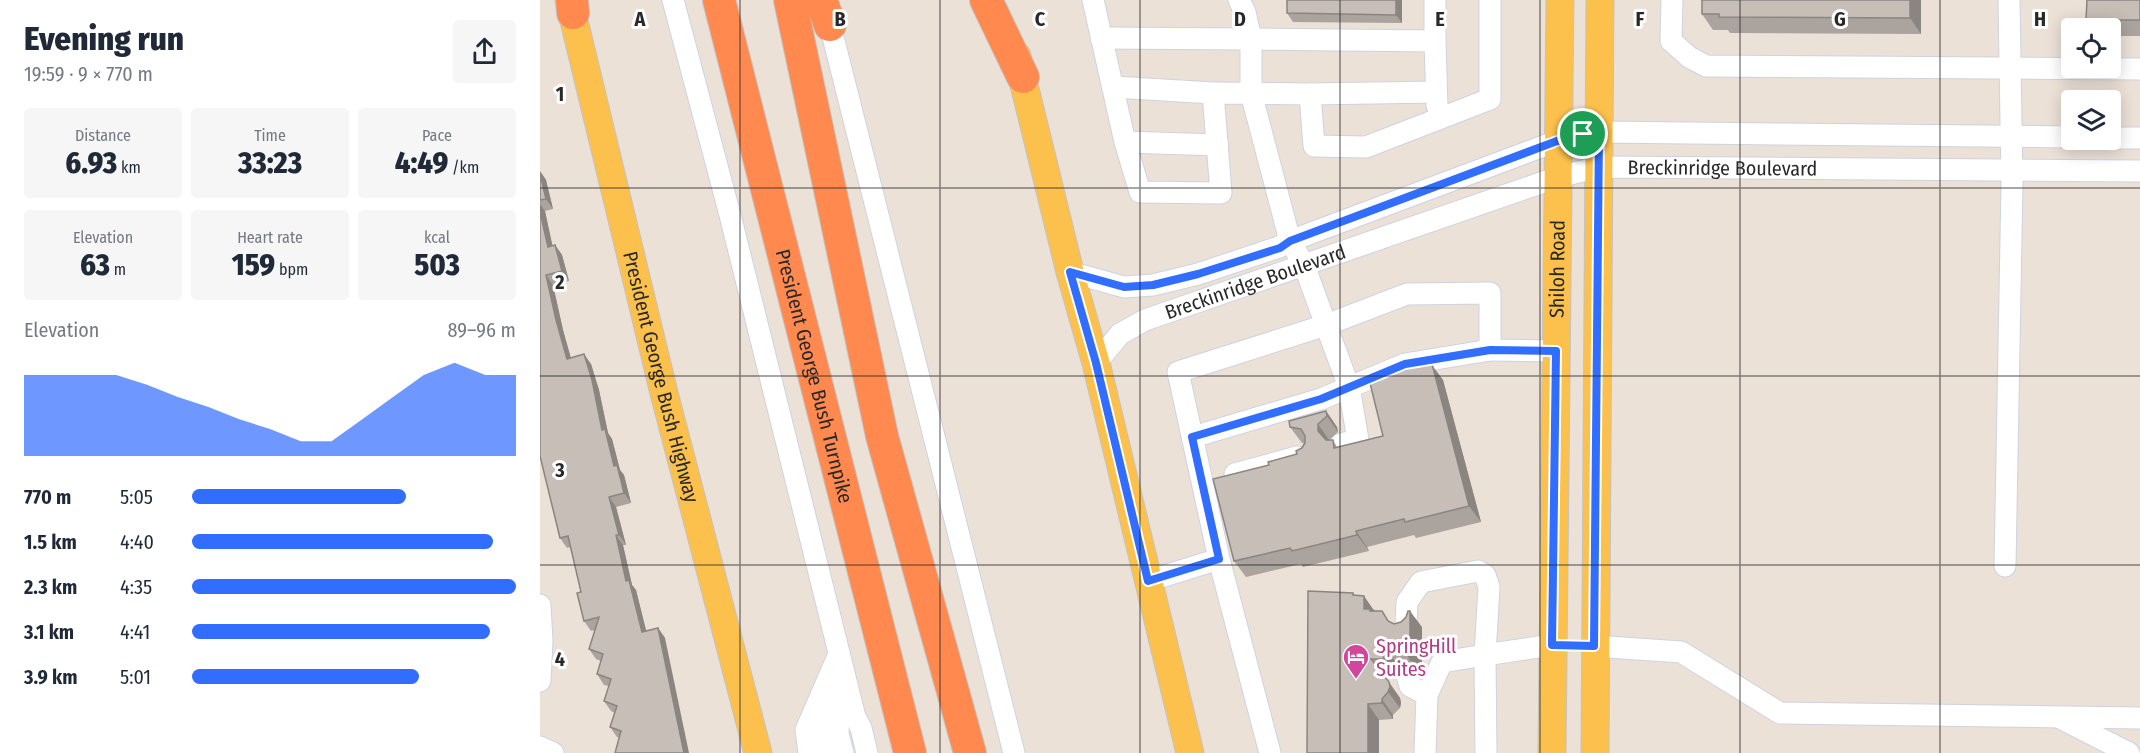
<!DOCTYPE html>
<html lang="en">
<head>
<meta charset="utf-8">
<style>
	body { margin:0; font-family:"Fira Sans Condensed",sans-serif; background:#f6f6f7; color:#1f2937; height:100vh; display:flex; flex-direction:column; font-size:22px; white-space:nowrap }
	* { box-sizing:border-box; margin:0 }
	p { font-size:20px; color:#747a83 }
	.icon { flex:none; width:33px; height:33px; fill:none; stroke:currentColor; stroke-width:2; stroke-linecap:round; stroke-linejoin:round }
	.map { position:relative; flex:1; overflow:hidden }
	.drawer { display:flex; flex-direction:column; background:#fff; width:540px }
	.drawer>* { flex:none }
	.tools { position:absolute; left:1521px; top:18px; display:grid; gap:12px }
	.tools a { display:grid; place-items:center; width:60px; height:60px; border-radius:6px; background:#fff; box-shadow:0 3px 15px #0003; font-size:30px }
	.pin { position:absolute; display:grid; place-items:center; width:51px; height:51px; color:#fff; margin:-26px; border:3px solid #fff; border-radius:50%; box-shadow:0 2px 6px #0007 }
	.round { display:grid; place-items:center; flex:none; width:63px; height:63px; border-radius:6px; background:#f6f6f7 }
	.summary { display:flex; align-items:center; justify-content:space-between; height:102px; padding:0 24px }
	h1 { font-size:33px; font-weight:800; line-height:45px }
	.metrics { display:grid; grid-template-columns:repeat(3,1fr); gap:9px; height:102px; padding:6px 24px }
	.metrics div { display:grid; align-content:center; border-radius:6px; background:#f6f6f7; text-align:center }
	.metrics b { font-size:30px; font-weight:800 }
	.metrics small { font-size:16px; font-weight:400 }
	.metrics p { font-size:16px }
	.chart { height:168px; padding:12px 24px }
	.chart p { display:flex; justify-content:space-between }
	.chart svg { width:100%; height:108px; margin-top:6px; fill:#316dff; opacity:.7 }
	ul { padding:0 24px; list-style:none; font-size:20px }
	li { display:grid; grid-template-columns:96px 72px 1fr; align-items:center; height:45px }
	li i { height:15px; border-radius:8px; background:#316dff }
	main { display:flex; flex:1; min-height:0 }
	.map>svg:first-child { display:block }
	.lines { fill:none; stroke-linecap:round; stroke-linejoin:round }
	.minor-casing { stroke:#cdd3e2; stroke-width:23 }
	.major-casing { stroke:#c3c3c3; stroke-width:29 }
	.highway-casing { stroke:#c3c3c3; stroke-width:34 }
	.minor { stroke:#fff; stroke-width:21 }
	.major { stroke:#fcc04c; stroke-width:27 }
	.highway { stroke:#ff894f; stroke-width:32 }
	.wall { fill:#aba39e }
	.shaded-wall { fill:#8b8581 }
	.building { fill:#c7beb8; stroke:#8b8581; stroke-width:1.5 }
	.route-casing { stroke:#fff; stroke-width:12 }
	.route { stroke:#316dff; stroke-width:8 }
	.grid { fill:none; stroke:#282828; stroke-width:1.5; stroke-opacity:0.55 }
	.labels { text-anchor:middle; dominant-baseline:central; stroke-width:6; stroke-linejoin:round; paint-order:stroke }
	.street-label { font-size:20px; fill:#282828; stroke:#fff }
	.hotel-label { font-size:20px; fill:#b23c85; stroke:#fff; text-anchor:start }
	.grid-label { font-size:20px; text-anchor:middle; font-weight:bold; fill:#282828; stroke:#fff; stroke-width:6; stroke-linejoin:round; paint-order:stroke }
</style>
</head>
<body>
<main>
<section class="drawer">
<div class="summary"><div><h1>Evening run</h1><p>19:59 · 9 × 770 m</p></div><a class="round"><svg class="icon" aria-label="share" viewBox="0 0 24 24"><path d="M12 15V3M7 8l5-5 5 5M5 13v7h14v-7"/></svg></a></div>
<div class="metrics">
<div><p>Distance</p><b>6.93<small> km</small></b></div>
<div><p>Time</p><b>33:23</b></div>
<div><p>Pace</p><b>4:49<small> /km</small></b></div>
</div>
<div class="metrics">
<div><p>Elevation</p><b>63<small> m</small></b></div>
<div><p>Heart rate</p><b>159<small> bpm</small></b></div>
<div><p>kcal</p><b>503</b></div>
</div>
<div class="chart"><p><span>Elevation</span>89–96 m</p>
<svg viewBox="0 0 160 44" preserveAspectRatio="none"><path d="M0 44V11L10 11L20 11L30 11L40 15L50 20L60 24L70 29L80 33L90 38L100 38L110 29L120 20L130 11L140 6L150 11L160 11V44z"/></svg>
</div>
<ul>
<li><b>770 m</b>5:05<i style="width:66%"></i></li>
<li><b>1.5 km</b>4:40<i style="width:93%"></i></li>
<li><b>2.3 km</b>4:35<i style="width:100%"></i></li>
<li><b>3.1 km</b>4:41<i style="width:92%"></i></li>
<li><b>3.9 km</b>5:01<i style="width:70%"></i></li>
</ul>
</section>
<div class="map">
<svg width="1600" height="753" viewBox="0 0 1600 753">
	<rect width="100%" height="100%" fill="#ece1d7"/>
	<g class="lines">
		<!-- minor casing -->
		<g class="minor-casing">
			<g id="minor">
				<path d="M133 0 190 215 315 717 321 728 327 753"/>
				<path d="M553 0 585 142 600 192 681 193 673 93 770 94 774 146 826 147 950 99V0"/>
				<path d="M1132 0 1131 41 1149 57 1166 66 1600 69"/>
				<path d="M290 25 474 753"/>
				<path d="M561 38 711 39 705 12 699 0"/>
				<path d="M895 41 897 106"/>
				<path d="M573 87 673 93"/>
				<path d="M770 94 896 92"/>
				<path d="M1570 138H1600"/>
				<path d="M585 142 678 145"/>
				<path d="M530 272 584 287 613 285 658 274 739 247 750 241 1017 141 1059 132 1532 137"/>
				<path id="s1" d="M556 363 580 334 605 320 1018 177 1059 167 1600 171"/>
				<path d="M653 437 781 399 865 364 950 350"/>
				<path d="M801 444 818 440 809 387 786 325 867 294 950 293V350L1016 351"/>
				<path d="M695 474 757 457"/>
				<path d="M679 559 730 753"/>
				<path d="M1465 566 1472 183 1469 0"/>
				<path d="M608 581 679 559 638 372 786 325 764 265 750 241 744 218 711 93V39L895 41V0"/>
				<path d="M0 605 2 641 0 681"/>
				<path d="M866 627 867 602 881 582 938 571 945 575 949 587 945 655 902 662 887 695 885 753"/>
				<path d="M1054 646 1141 652 1240 713 1600 718"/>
				<path d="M867 675 870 686 887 695"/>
				<path d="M299 690 298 734 303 753"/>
				<path d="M1520 718 1589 753"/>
				<path d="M0 747 13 753"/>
				<path d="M269 753 266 730 299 654"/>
				<path d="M285 753C281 735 282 722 287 704"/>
				<path d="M946 753 945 655 1012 645"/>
			</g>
		</g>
		<!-- major casing -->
		<g class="major-casing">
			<g id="major">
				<path id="s2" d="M29 0 124 393 218 753"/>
				<path d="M477 56 530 272 556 363 650 753"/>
				<path id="s3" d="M1012 753 1020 0"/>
				<path d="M1055 753 1060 0"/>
			</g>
		</g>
		<!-- highway casing -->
		<g class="highway-casing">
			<g id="highway">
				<path d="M32 0 33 13"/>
				<path id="s4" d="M179 0 370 753"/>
				<path d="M250 0 342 436 430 753"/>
				<path d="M281 0 290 25"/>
				<path d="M446 0 483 77"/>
			</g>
		</g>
		<!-- minor -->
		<use href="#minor" class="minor"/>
		<!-- major -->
		<use href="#major" class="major"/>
		<!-- highway -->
		<use href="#highway" class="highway"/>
	</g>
	<!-- wall -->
	<g class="wall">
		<path d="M747 0H862V23L753 22 747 13Z"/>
		<path d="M1162 0H1381V34L1190 33 1188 30H1173L1162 14Z"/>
		<path d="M1600 0V36H1570V28H1552L1546 20Z"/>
		<path d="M0 171 6 180 13 209 5 211 12 246 15 245 22 255 29 281 13 285 23 330 31 358 51 364 59 390 68 433 72 439 80 470 84 475 91 503 76 507 86 545H83L92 585 96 590 106 631 118 628 125 638 80 738 77 737 70 727 75 713 71 711 64 701 69 686 64 685 57 674 61 661 56 659 49 649 55 630 51 631 44 621 41 592 31 547 27 548 20 538 0 456Z"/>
		<path d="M885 356 903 380 941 522 876 538 874 535 827 547 829 551 763 567 761 564 706 577 694 561 729 465 757 454 764 443H762L750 427 786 411 797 427 798 432 789 440H793L797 447 843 436 868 369Z"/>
		<path d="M815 595 850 622 854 624 882 627V675L876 666 870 663 858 666 855 675H843L860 698 861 703 860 708 853 715V719L839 720 767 753Z"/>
	</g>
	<!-- shaded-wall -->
	<g class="shaded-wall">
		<path d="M856 0H862V23L856 15Z"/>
		<path d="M1370 0H1381V34L1370 18Z"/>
		<path d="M0 171 6 180 13 209 6 199Z"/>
		<path d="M0 204 5 211 15 257 8 247 0 212Z"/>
		<path d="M15 245 22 255 29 281 22 271Z"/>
		<path d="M6 275 13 285 23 330 34 370 27 359 16 320Z"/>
		<path d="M44 354 51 364 59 390 68 433 72 439 80 470 84 475 91 503 84 493 62 430Z"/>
		<path d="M885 356 903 380 941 522 929 506Z"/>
		<path d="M786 411 797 427 798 432 787 416Z"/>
		<path d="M778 424 789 440V447L778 431Z"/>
		<path d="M69 497 76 507 86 545 79 535Z"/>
		<path d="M816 531 827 547 829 551 817 535Z"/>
		<path d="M76 535 83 545 92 585 96 590 109 642 102 632 86 581Z"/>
		<path d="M813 593 824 608V596L835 612V625L813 595Z"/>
		<path d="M870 611 882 627V675L870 659Z"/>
		<path d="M118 628 125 638 149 753H144Z"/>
		<path d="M847 650 858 666 855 675 843 659Z"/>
		<path d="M849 682 860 698 861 703 860 708 848 692Z"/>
		<path d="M842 699 853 715V719L842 703Z"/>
		<path d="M828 704 839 720V753H828Z"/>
	</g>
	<!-- building -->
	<g class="building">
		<path d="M747 0H856V15L747 13Z"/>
		<path d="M1162 0H1370V18L1179 17V14H1162Z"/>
		<path d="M1547 0H1600V20H1546Z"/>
		<path d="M0 174 6 199 0 200Z"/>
		<path d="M0 212 8 247 15 245 22 271 6 275 16 320 27 359 44 354 52 380 62 430 65 429 74 466 77 465 84 493 69 497 79 535H76L86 581 89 580 102 632 118 628 144 753H75L81 731 70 727 77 706 64 701 71 679 57 674 63 654 49 649 59 617 44 621 37 593 41 592 28 536 20 538 0 456Z"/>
		<path d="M885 356 888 365 892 364 929 506 865 522 864 519 816 531 817 535 752 551 750 548 694 561 673 479 729 465 728 462 757 454 756 451 762 448 765 443V436L761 429 750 427 749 421 786 411 787 416 778 424V431L786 440H793L794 448 843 436 829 379 868 369 866 359Z"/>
		<path d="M768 591 813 593V595L824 596V609H830V611H842L848 621 854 624 861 622 866 617 868 611H870V659L865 650 858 647 847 650 843 659H831L849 682 850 687 848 692 842 699V703L828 704V753H767Z"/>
	</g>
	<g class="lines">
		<!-- route casing -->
		<g class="route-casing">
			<path id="route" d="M1059 132 1054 646 1012 645 1016 351 950 350 865 364 781 399 652 437 679 559 608 581 556 363 530 272 584 287 613 285 658 274 740 248 750 241 1017 141Z"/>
		</g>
		<!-- route -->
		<use href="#route" class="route"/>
	</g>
	<!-- grid -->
	<path class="grid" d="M200 0V753M400 0V753M600 0V753M800 0V753M1000 0V753M1200 0V753M1400 0V753M0 188H1600M0 376H1600M0 565H1600"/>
	<!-- icons -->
	<defs>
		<g id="hotel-pin" transform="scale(1.35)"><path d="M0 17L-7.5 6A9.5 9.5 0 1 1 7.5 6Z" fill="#d1479c" stroke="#fff"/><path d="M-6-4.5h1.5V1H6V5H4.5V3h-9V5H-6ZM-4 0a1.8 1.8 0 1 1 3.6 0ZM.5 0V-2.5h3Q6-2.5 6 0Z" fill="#fff"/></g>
	</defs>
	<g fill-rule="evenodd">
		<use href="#hotel-pin" x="816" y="657"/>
	</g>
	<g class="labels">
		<!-- street labels -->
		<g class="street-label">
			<text stroke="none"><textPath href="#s1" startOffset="669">Breckinridge Boulevard</textPath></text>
			<text stroke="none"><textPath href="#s3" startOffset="484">Shiloh Road</textPath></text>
			<text stroke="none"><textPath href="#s1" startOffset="183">Breckinridge Boulevard</textPath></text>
			<text stroke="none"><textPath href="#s4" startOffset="388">President George Bush Turnpike</textPath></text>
			<text stroke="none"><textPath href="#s2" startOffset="388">President George Bush Highway</textPath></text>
		</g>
		<!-- hotel labels -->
		<g class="hotel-label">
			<text x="836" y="646">SpringHill<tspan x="836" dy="23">Suites</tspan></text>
		</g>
	</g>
	<g class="grid-label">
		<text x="100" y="26">A</text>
		<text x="300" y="26">B</text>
		<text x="500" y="26">C</text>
		<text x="700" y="26">D</text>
		<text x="900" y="26">E</text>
		<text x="1100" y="26">F</text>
		<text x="1300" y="26">G</text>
		<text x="1500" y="26">H</text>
		<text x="20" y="101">1</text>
		<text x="20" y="289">2</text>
		<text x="20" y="477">3</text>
		<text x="20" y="666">4</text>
	</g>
</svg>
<div class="tools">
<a><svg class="icon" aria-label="locate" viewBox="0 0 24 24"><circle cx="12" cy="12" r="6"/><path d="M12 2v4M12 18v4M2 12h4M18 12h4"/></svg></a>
<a><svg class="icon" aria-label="layers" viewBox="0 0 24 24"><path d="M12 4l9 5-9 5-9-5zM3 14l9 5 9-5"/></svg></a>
</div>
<div class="pin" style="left:1043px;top:134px;background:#1e9e55"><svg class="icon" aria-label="arrive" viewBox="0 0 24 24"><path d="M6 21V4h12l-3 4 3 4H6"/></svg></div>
</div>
</main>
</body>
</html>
